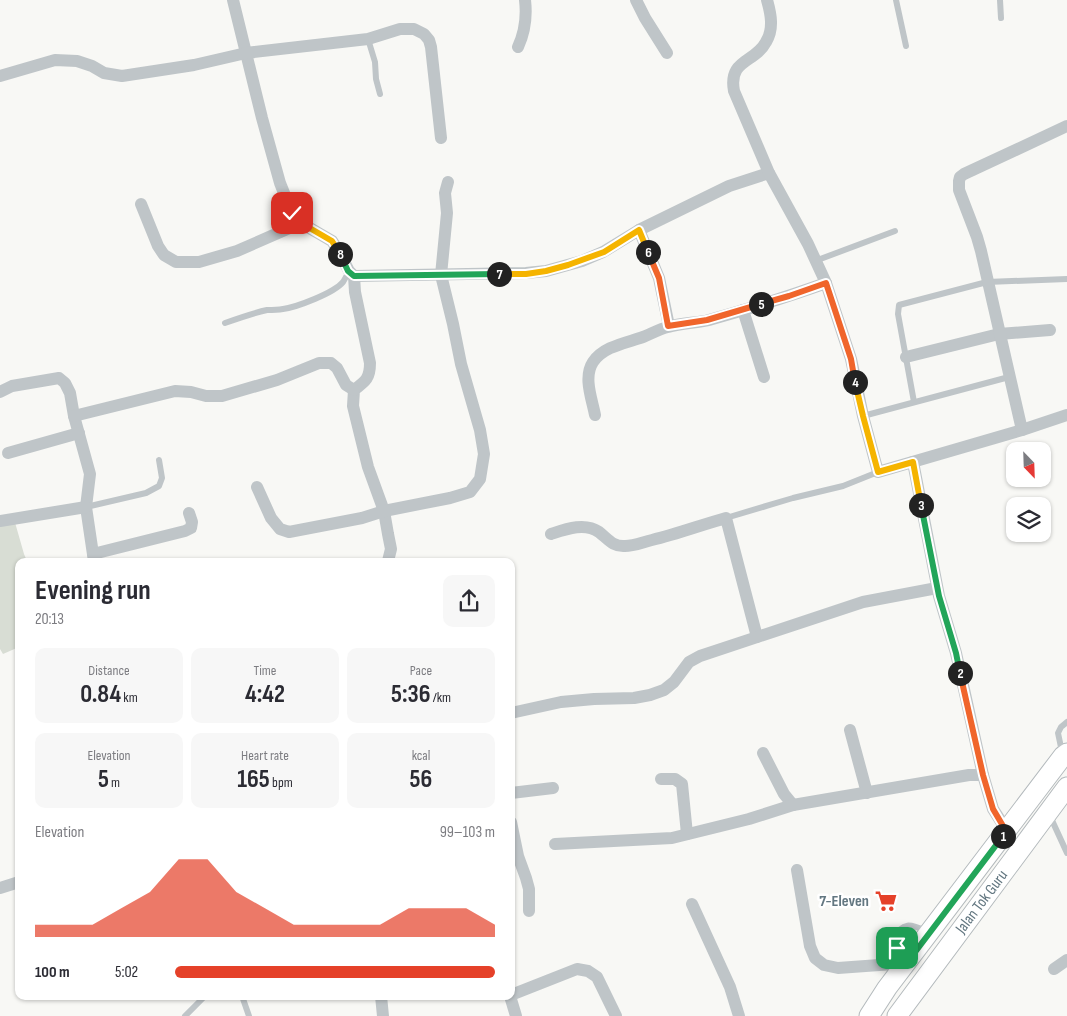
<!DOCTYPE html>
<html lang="en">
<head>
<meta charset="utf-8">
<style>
	body { margin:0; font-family:"Sofia Sans Condensed",sans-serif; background:#f7f7f7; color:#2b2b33; height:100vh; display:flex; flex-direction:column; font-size:19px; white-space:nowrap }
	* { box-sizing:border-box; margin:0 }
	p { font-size:16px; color:#7c7c81 }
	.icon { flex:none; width:28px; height:28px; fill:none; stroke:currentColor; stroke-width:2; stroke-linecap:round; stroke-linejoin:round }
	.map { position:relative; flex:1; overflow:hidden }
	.drawer { position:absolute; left:15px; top:558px; width:500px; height:442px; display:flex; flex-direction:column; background:#fff; border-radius:10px; box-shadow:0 1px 4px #0004 }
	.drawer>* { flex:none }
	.needle { width:32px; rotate:157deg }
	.buttons { position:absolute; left:1006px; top:442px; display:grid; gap:10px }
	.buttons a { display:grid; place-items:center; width:45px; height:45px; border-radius:10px; background:#fff; box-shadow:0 1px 4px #0004; font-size:25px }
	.pin { position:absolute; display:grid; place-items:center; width:42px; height:42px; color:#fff; margin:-21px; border-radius:10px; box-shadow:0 2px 8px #0006 }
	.km { position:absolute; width:25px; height:25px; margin:-12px; border-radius:50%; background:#222; color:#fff; font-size:14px; line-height:25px; text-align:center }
	.round { display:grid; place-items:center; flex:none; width:52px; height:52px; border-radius:10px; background:#f7f7f7 }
	.summary { display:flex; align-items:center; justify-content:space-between; height:85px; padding:0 20px }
	h1 { font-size:28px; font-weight:700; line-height:38px }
	.stats { display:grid; grid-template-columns:repeat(3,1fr); gap:8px; height:85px; padding:5px 20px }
	.stats div { display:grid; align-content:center; border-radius:10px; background:#f7f7f7; text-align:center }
	.stats b { font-size:25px; font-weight:700 }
	.stats small { font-size:14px; font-weight:400 }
	.stats p { font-size:14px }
	.chart { height:140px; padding:10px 20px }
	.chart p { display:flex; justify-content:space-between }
	.chart svg { width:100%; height:90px; margin-top:5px; fill:#e54129; opacity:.7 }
	ul { padding:0 20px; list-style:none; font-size:16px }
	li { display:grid; grid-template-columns:80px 60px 1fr; align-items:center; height:38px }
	li i { height:12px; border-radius:6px; background:#e54129 }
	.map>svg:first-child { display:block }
	.green { fill:#d8ddd4 }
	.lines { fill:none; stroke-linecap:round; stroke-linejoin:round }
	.primary-casing { stroke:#b3b9bc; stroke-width:21 }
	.lane { stroke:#bfc5c8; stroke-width:6 }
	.street { stroke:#bfc5c8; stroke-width:12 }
	.primary { stroke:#fff; stroke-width:19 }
	.split-1-casing { stroke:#fff; stroke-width:10 }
	.split-2-casing { stroke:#fff; stroke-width:10 }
	.split-3-casing { stroke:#fff; stroke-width:10 }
	.split-4-casing { stroke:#fff; stroke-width:10 }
	.split-5-casing { stroke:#fff; stroke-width:10 }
	.split-6-casing { stroke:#fff; stroke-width:10 }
	.split-7-casing { stroke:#fff; stroke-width:10 }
	.split-8-casing { stroke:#fff; stroke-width:10 }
	.split-9-casing { stroke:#fff; stroke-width:10 }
	.split-1 { stroke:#22a559; stroke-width:6 }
	.split-2 { stroke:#f0652b; stroke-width:6 }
	.split-3 { stroke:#22a559; stroke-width:6 }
	.split-4 { stroke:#f5b400; stroke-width:6 }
	.split-5 { stroke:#f0652b; stroke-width:6 }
	.split-6 { stroke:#f0652b; stroke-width:6 }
	.split-7 { stroke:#f5b400; stroke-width:6 }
	.split-8 { stroke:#22a559; stroke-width:6 }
	.split-9 { stroke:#f5b400; stroke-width:6 }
	.labels { text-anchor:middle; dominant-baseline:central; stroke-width:5; stroke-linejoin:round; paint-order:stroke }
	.poi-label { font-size:16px; font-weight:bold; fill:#637781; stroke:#fff; text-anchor:end }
	.street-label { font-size:16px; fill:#637781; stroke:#fff }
</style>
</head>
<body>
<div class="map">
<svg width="1067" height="1016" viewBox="0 0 1067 1016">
	<rect width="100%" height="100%" fill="#f8f8f5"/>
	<!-- green -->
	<path class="green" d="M14 519 24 554 27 561H19V647L3 654 0 649V526Z"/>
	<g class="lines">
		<!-- primary casing -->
		<g class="primary-casing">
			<g id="primary">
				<path d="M869 1016 887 988 1063 756 1067 753"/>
				<path d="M897 1016 1067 787"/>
			</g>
		</g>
		<!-- lane -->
		<g class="lane">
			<path d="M896 0 906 46"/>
			<path d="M1000 0 1001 18"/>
			<path d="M368 39 375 62 376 79 380 94"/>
			<path d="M815 261 895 231"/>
			<path d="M225 323C239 318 253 313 267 310 272 310 277 310 283 309 297 307 334 293 343 282 345 279 347 275 349 271"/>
			<path d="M914 402 898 314 899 305 987 282 1067 279"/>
			<path d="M863 416 1009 377"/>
			<path d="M86 507 146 493 159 486 162 478 159 460"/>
			<path d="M726 518 793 498 843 486 878 472"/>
			<path d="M1062 752 1058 733 1061 727 1067 722"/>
			<path d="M1050 816 1067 853"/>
			<path d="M908 959C900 953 897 948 894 939 902 921 911 924 926 931"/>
			<path d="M242 996 249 1016"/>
			<path d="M185 1016 205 996"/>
		</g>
		<!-- street -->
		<g class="street">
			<path d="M233 0 262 118 280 183 292 213 301 223 332 241 339 252 349 271 354 276 526 273 546 271 582 261 603 252 639 230 729 186 769 173"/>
			<path d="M636 0 645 18 667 53"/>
			<path d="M767 0C771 14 774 29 766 42 755 63 728 59 734 91L769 173 808 244 826 283 851 359 863 416 878 472 1022 430 1067 415"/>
			<path d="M518 47C525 32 527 17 525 0"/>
			<path d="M0 76 55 60 77 61 92 66 104 73 122 76 194 65 246 53 368 39 400 29H414L424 34 429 40 431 47 441 138"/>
			<path d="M141 204 158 246 164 255 176 262H199L237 251 301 223"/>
			<path d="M639 230 659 278 669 326"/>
			<path d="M354 276 355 292 370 363C370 378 366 381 354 390L353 406 368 467 384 511 388 534 391 549 388 561"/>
			<path d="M743 310 764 377"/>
			<path d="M906 357 999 334 1050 330"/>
			<path d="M0 392 12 386 59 378 65 383 70 393 74 416 90 474 86 507 94 561"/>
			<path d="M595 415C592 399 583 377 593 362 604 346 626 343 643 337 651 334 659 329 668 327 681 323 696 323 709 320 748 309 787 297 826 283"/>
			<path d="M74 416 175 391 191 392 206 396H222L277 380 319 363H331L337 368 346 385 354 390"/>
			<path d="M1022 430 981 251 977 237 959 190V181L960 177 964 174 1067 126"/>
			<path d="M8 453 79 433"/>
			<path d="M913 462 939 596 956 653 983 775 993 809 1007 831"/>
			<path d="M257 487 271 518 280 529 289 532 362 518 384 511 450 498 470 492 480 479 484 454 480 430 461 364 453 324 441 275 447 213 445 193 448 182"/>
			<path d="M0 521 86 507"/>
			<path d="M551 534C566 529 585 522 599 532 608 539 613 547 625 546 634 546 643 542 652 540 677 534 701 525 726 518L757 637"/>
			<path d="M93 554 185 531 191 528 192 522 189 513"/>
			<path d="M511 713 561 702 594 699 634 698 650 695 664 690 674 682 689 662 700 656 863 602 937 588"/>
			<path d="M850 730 867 793"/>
			<path d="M763 753 784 794 793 805"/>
			<path d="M661 779H675L682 784 687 834"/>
			<path d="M511 793 553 788"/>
			<path d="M511 822 518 856 526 878 529 889V911"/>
			<path d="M555 844 672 838 749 819 793 805 969 775H983"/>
			<path d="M797 870 810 946 815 958 824 965 838 968 907 963"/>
			<path d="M0 888 19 882"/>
			<path d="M692 904 730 987 739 1016"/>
			<path d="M1054 969 1067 960"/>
			<path d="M511 995 577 969 588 971 597 977 616 1016"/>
			<path d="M381 996 383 1016"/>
			<path d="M510 996 516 1016"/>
		</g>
		<!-- primary -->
		<use href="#primary" class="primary"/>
	</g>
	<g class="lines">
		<!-- split-1 casing -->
		<g class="split-1-casing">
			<path id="split-1" d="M897 948 902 954 909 960 1003 836"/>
		</g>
		<!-- split-2 casing -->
		<g class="split-2-casing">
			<path id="split-2" d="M960 673 983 775 993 809 1006 831 1003 836"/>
		</g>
		<!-- split-3 casing -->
		<g class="split-3-casing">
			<path id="split-3" d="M921 505 939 596 956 653 960 673"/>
		</g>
		<!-- split-4 casing -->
		<g class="split-4-casing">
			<path id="split-4" d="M855 382 863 416 878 472 913 462 921 505"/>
		</g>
		<!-- split-5 casing -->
		<g class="split-5-casing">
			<path id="split-5" d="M761 304 789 296 826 283 851 359 855 382"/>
		</g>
		<!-- split-6 casing -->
		<g class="split-6-casing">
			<path id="split-6" d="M648 252 659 278 668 326 707 320 761 304"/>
		</g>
		<!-- split-7 casing -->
		<g class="split-7-casing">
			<path id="split-7" d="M499 274H526L546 271 568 265 604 252 639 230 648 252"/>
		</g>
		<!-- split-8 casing -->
		<g class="split-8-casing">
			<path id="split-8" d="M340 254 348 271 354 276 499 274"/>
		</g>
		<!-- split-9 casing -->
		<g class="split-9-casing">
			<path id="split-9" d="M292 213 301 223 332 241 340 254"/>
		</g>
		<!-- split-1 -->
		<use href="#split-1" class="split-1"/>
		<!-- split-2 -->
		<use href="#split-2" class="split-2"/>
		<!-- split-3 -->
		<use href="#split-3" class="split-3"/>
		<!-- split-4 -->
		<use href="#split-4" class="split-4"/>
		<!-- split-5 -->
		<use href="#split-5" class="split-5"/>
		<!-- split-6 -->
		<use href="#split-6" class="split-6"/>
		<!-- split-7 -->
		<use href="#split-7" class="split-7"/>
		<!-- split-8 -->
		<use href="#split-8" class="split-8"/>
		<!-- split-9 -->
		<use href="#split-9" class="split-9"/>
	</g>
	<!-- icons -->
	<defs>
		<g id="supermarket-bare" transform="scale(1.725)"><path d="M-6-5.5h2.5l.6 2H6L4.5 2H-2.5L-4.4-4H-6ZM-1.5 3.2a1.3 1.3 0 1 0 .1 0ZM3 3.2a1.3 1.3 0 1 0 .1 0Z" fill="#e54129" stroke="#fff" stroke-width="2.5" paint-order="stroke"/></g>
	</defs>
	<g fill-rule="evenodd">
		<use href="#supermarket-bare" x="886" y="901"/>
	</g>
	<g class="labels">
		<!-- poi labels -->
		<g class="poi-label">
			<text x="869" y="901">7-Eleven</text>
		</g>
		<!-- street labels -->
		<g class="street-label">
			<text transform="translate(982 902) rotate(-53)">Jalan Tok Guru</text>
		</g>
	</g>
</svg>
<div class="buttons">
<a><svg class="needle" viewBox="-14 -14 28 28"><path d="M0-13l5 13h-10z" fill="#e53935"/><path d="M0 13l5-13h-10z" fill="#7c7c81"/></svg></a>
<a><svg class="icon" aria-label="layers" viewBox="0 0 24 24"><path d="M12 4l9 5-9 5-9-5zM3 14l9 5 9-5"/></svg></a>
</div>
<div class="pin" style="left:897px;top:948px;background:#1e9e55"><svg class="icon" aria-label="arrive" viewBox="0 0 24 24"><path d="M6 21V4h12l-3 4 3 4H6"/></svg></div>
<div class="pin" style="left:292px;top:213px;background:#d93025"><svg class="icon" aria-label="check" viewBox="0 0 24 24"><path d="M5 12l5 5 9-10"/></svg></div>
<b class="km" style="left:1003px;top:836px">1</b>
<b class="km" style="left:960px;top:673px">2</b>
<b class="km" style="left:921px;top:505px">3</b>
<b class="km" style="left:855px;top:382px">4</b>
<b class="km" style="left:761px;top:304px">5</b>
<b class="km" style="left:648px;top:252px">6</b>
<b class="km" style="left:499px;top:274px">7</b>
<b class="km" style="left:340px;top:254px">8</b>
<section class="drawer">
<div class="summary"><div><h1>Evening run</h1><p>20:13</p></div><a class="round"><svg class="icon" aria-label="share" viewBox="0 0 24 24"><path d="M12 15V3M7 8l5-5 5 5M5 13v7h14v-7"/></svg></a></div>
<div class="stats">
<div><p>Distance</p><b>0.84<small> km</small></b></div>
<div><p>Time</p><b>4:42</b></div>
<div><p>Pace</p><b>5:36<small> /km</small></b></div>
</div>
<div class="stats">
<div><p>Elevation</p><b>5<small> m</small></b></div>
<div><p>Heart rate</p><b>165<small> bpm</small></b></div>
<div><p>kcal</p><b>56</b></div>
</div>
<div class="chart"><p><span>Elevation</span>99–103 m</p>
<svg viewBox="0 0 160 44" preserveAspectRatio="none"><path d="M0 44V38L10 38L20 38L30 30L40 22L50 6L60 6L70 22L80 30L90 38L100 38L110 38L120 38L130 30L140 30L150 30L160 38V44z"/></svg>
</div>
<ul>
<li><b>100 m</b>5:02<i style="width:100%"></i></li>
</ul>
</section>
</div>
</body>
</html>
